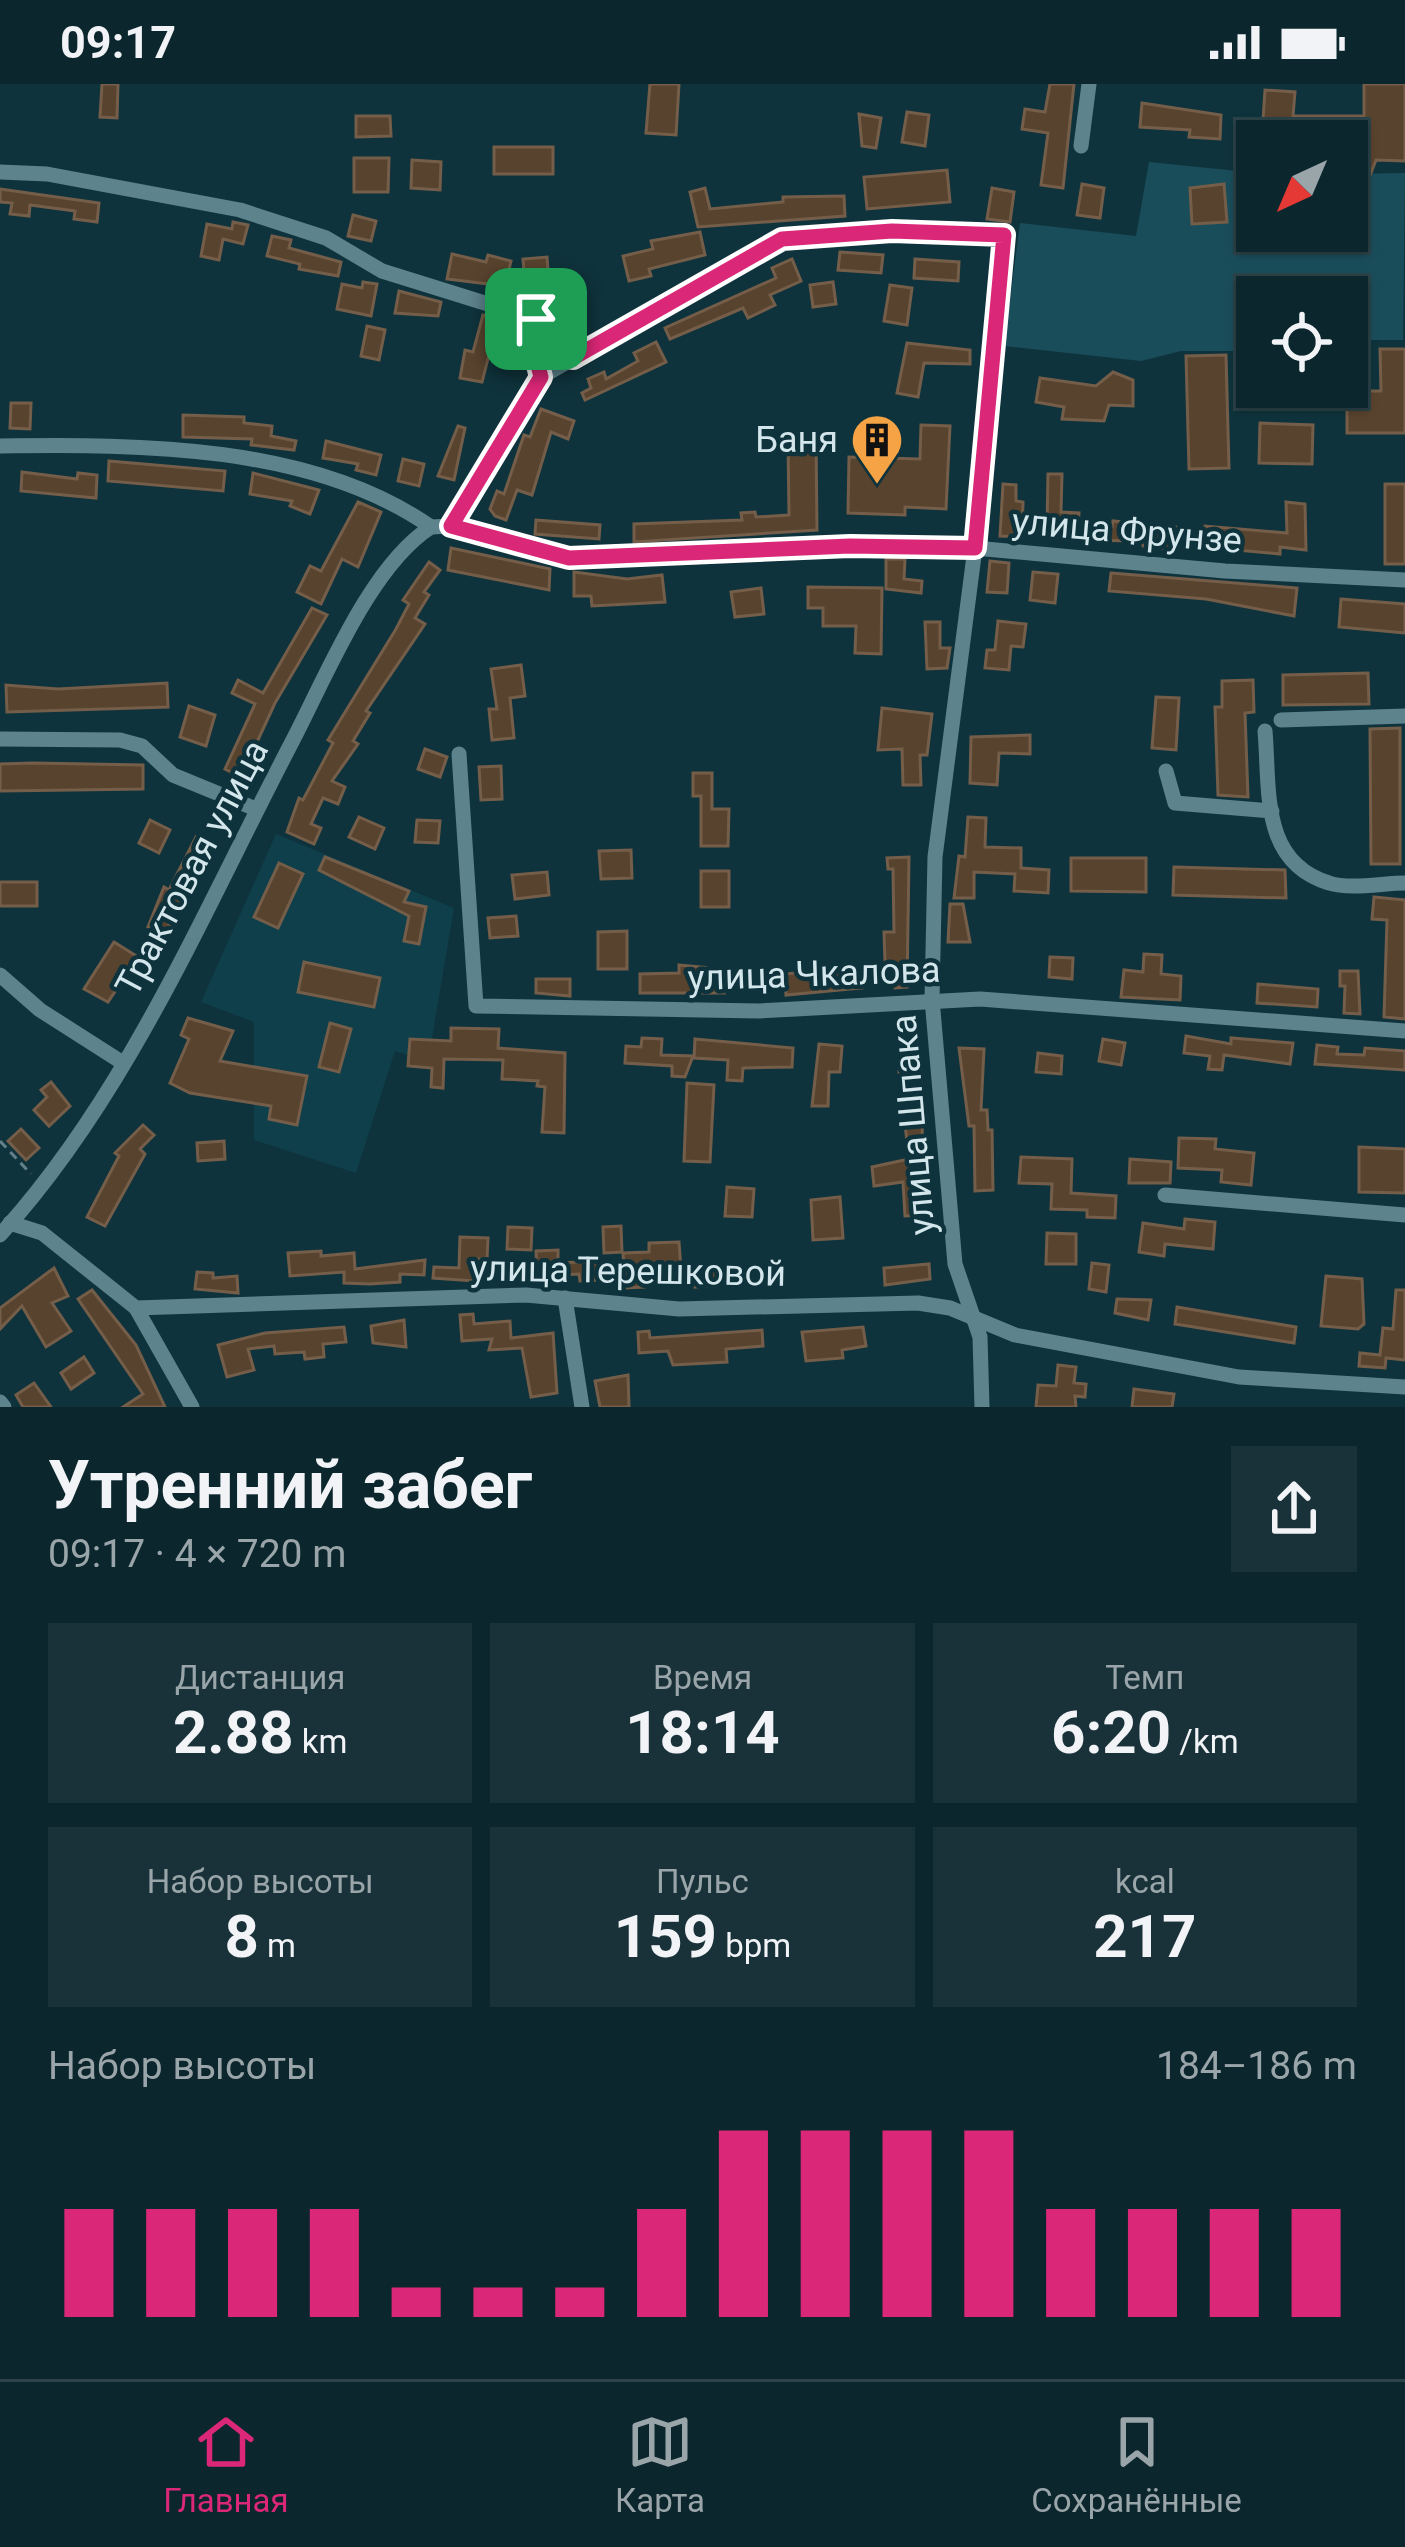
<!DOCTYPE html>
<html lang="ru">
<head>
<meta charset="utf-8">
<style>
	body { margin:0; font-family:Roboto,sans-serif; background:#193239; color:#f1f3f6; height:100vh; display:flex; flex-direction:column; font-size:45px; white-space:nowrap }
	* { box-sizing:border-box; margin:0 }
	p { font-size:39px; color:#9aa5aa }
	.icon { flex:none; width:66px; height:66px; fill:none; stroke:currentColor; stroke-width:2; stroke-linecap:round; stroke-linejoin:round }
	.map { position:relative; height:1323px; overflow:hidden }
	.side { display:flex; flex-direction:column; background:#0b262d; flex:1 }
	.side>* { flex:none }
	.needle { width:78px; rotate:224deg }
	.fabs { position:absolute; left:1236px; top:36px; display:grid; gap:24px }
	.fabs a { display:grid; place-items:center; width:132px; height:132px; border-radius:0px; background:#0b262d; box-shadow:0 3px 9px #0004,0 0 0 3px #2b4349; font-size:60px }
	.pin { position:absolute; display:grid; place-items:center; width:102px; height:102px; color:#fff; margin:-51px; border-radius:24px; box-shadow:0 6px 18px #0006 }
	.round { display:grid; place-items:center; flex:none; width:126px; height:126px; border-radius:0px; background:#193239 }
	.head { display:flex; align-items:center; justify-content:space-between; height:204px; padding:0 48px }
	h1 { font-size:66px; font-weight:700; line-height:90px }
	.metrics { display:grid; grid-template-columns:repeat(3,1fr); gap:18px; height:204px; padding:12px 48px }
	.metrics div { display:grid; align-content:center; border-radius:0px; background:#193239; text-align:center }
	.metrics b { font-size:60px; font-weight:700 }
	.metrics small { font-size:33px; font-weight:400 }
	.metrics p { font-size:33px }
	.chart { height:336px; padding:24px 48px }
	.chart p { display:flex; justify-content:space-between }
	.chart svg { width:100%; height:216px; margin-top:12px; stroke:#db2777; stroke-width:6 }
	.status { display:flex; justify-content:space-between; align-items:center; height:84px; padding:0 60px; background:#0b262d; direction:ltr }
	.status svg { height:33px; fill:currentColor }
	.tabs { display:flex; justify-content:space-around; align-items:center; height:168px; border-top:3px solid #2b4349; background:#0b262d; font-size:33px; color:#9aa5aa }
	.tabs a { display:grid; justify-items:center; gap:6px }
	.tabs .current { color:#db2777 }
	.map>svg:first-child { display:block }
	.built { fill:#0e3f4b }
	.green { fill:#1a4d5a }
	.building { fill:#58432e; stroke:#755e49; stroke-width:3 }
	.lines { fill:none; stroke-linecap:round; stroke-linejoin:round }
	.path { stroke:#648189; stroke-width:3; stroke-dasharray:9 6; stroke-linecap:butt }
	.minor { stroke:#5d838d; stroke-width:15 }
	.route-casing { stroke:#fff; stroke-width:24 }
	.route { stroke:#db2777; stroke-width:15 }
	.labels { text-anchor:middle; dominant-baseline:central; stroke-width:9; stroke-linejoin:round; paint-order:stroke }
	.poi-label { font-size:36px; fill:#d3e6ec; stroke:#0f333c; text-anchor:end }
	.street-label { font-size:36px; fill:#d3e6ec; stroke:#0f333c }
</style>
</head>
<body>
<div class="status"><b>09:17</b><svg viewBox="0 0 49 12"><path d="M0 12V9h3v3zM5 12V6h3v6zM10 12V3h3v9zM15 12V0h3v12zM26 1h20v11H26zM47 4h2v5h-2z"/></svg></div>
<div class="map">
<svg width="1405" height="1323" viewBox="0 0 1405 1323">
	<rect width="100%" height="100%" fill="#0f333c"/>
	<!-- built -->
	<path class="built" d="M276 750 454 824 428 977 395 967 356 1089 254 1056V938L201 918Z"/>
	<!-- green -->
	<path class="green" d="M1149 78 1257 89V147H1347V90L1405 89 1403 256H1360L1356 299 1347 301V213H1257V292L1241 267H1181L1141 277 1004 262 1020 139 1136 152Z"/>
	<!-- building -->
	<g class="building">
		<path d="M102 0H118L117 34 100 33Z"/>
		<path d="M650 0H679L676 51 646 49Z"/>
		<path d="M1050 0H1074L1063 104 1041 101 1048 49 1022 45 1025 25 1045 28Z"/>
		<path d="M1364 0H1405V77L1376 76 1359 120H1347V57L1262 51 1265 6 1295 8 1293 32H1364Z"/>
		<path d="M1142 19 1221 31 1220 55 1189 53 1190 46 1140 43Z"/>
		<path d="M907 28 929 31 925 62 902 58Z"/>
		<path d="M859 30 881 34 876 64 862 62Z"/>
		<path d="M356 32H390L391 52 356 53Z"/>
		<rect x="494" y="63" width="59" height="27"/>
		<path d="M354 74H389L388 108H354Z"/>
		<path d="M412 76 441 78 440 106 411 104Z"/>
		<path d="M947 86 950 118 867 125 864 93Z"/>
		<path d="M1082 100 1104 104 1100 134 1077 131Z"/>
		<path d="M1224 100 1227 138 1192 140 1190 104Z"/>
		<path d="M705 104 710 125 783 118V113L844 112 845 132 698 143 690 108Z"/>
		<path d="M992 104 1014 108 1010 138 987 135Z"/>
		<path d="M0 105 99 119 97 138 74 135 75 127 30 121 29 132 10 130 12 119 0 118Z"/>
		<path d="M353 131 376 137 371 157 348 152Z"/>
		<path d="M233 138 248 141 243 160 223 155 219 176 201 172 207 140 232 145Z"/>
		<path d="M700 148 705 171 649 185 651 192 629 197 623 172 653 165 651 157Z"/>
		<path d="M272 152 291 156 289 164 341 178 338 192 299 185 300 180 267 172Z"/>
		<path d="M840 168 883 171 881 189 838 186Z"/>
		<path d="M452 170 486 178 488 171 511 177 505 202 447 195Z"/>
		<path d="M547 173 549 200 525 201 523 175Z"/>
		<path d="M792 175 801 197 770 211 775 221 748 234 743 224 670 255 665 244 776 194 772 184Z"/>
		<path d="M915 175 959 178 958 197 914 194Z"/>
		<path d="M363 198 377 200 371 232 337 225 342 200 362 204Z"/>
		<path d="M833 198 836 220 813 223 810 201Z"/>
		<path d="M890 201 912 204 907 241 884 237Z"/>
		<path d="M399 207 441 218 438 232 395 229Z"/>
		<path d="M483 231 498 236 482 298 460 294 465 266 473 268Z"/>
		<path d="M367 242 385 246 379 276 361 272Z"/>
		<path d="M656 258 666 278 585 316 582 309 591 304 588 295 604 288 606 295 638 277 634 269Z"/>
		<path d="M907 259 970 266V280L924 279 918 313 897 309Z"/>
		<path d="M1380 265H1405V349H1347V307H1381Z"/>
		<path d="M1226 271 1229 384 1189 385 1186 272Z"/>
		<path d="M1113 288 1133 296V322L1109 321 1104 337 1062 335 1064 323 1036 318 1040 294 1096 302Z"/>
		<path d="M11 319H31L30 345 10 344Z"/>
		<path d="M541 325 574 337 568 355 551 348 532 411 517 406 506 436 495 432 490 425 497 407 504 410 524 351 530 353Z"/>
		<path d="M183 331 244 333V339L272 342 271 352 296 357 294 366 251 361 252 355 183 353Z"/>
		<path d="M1260 339 1313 341 1312 380 1259 379Z"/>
		<path d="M921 341 950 342 946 425 905 423V431L848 429 849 373 920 375Z"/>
		<path d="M458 342 465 344 454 396 438 392Z"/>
		<path d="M816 356 817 446 634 458V440L742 436 741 429 755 428 756 433 789 431 788 357Z"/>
		<path d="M326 357 381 371 376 391 356 386 358 380 323 374Z"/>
		<path d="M403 375 424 380 419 402 398 397Z"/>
		<path d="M109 377 225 387 223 407 108 397Z"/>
		<path d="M22 388 77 395 78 389 97 391 96 414 21 407Z"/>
		<path d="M253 389 319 406 310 430 290 422 292 417 250 410Z"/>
		<path d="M1048 390H1062L1061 428 1079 429 1078 442 1112 443 1113 437 1176 443 1173 466 1143 462V457L1065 456V444L1047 443Z"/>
		<path d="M1003 400 1016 401V417L1023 418 1022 453 1000 452Z"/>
		<rect x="1385" y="400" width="20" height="80"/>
		<path d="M358 418 381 428 358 483 342 475 321 520 297 508 310 482 321 487Z"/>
		<path d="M1286 418 1305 420 1306 466 1280 463V470L1203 463 1205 442 1287 449Z"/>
		<path d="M536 436 600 441 599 455 535 450Z"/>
		<path d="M451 464 550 485 549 506 448 486Z"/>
		<path d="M886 475H905L904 495 922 497 921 509 886 505Z"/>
		<path d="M990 477 1009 479 1007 509 987 508Z"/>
		<path d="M429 478 440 486 424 508 429 511 415 534 425 540 366 627 370 629 353 657 358 660 332 697 345 703 338 720 323 714 311 740 321 744 314 760 287 748 299 714 303 716 333 659 328 656 396 545 409 520 403 516Z"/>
		<path d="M574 488 627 495 662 491 665 518 592 522 591 512H574Z"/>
		<path d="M1033 488 1058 490 1055 519 1030 516Z"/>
		<path d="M1111 489 1297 504 1294 532 1206 515 1109 507Z"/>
		<path d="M808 503 882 504 881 570 855 569 856 542H823V524H808Z"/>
		<path d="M761 504 764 530 735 533 731 508Z"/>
		<path d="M1341 515 1405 520V549L1339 543Z"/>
		<path d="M312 524 327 531 275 619 241 693 225 685 255 620 232 609 238 596 263 609Z"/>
		<path d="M998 537 1026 540 1023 563 1011 562 1009 586 985 584 987 566H995Z"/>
		<path d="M925 538H940V564H950L947 584 927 585Z"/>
		<path d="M521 581 525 612 510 614 514 654 492 656 489 625H497L491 585Z"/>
		<path d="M1368 589 1369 620 1283 621V591Z"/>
		<path d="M1253 596 1254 628 1245 629 1248 713 1218 711 1215 623H1222V597Z"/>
		<path d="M167 599 168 623 7 628 6 601 58 605Z"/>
		<path d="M1156 613 1179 614 1176 666 1152 664Z"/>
		<path d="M189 622 215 631 206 662 180 653Z"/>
		<path d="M882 624 932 630 927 671H920L921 701H903L902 665 878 666Z"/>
		<path d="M1400 644V780H1371L1370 645Z"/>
		<path d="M1030 651V670L999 669 997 701 970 699 971 653Z"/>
		<path d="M425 665 447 673 440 693 418 685Z"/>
		<path d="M33 679 143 681V705L0 707V680Z"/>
		<path d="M501 682 502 715 481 716 479 683Z"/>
		<path d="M693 689H712V725H729L728 762H701V712H693Z"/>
		<path d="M359 733 384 744 375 765 349 753Z"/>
		<path d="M968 733 986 734 985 763 1021 764V784L1049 786 1048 809 1014 807 1015 790 974 788V814H954L959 772 965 773Z"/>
		<path d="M150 736 170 746 159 769 139 759Z"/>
		<path d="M417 736 440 737 438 759 415 758Z"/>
		<path d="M196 753 211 760 169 840 174 843 169 853 148 843 164 803 169 806Z"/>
		<path d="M631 766 632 794 601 795 599 767Z"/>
		<path d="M325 773 409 807 404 818 426 823 419 860 404 857 409 832 319 786Z"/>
		<path d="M909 773 907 903 895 904 894 879H885L884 848H894L893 785H888L887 774Z"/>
		<path d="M1071 774H1146V808L1071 807Z"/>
		<path d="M279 779 303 790 278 844 254 833Z"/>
		<path d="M1174 783 1285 786 1286 814 1173 811Z"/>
		<rect x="701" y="787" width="28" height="36"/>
		<path d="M547 788 549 811 515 815 512 791Z"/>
		<rect x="0" y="798" width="37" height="24"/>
		<path d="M1374 813 1405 816V935L1384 933 1387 836 1372 835Z"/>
		<path d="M950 820H963L970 858H948Z"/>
		<path d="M516 832 518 852 490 854 488 834Z"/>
		<path d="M627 847V885H598V848Z"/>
		<path d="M114 858 138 873 108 918 84 905Z"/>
		<path d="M1144 870 1162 871 1161 890 1181 892 1180 916 1121 913 1124 886 1143 888Z"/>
		<path d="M1050 873 1073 874 1072 895 1049 893Z"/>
		<path d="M304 878 380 894 374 923 298 908Z"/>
		<path d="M679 881 723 885 724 909H640V890L679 889Z"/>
		<path d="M836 885V889H862V904L786 911 785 890Z"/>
		<path d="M1340 887H1358L1360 930 1344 929 1345 902H1340Z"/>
		<path d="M536 895H570V912L536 909Z"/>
		<path d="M1258 900 1318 905 1317 923 1257 919Z"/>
		<path d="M188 934 233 947 220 977 307 992 297 1041 269 1035 271 1022 190 1009 170 999 189 955 181 951Z"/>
		<path d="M330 939 351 945 339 988 319 983Z"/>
		<path d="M451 944 499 945 498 964 565 969 564 1049 542 1048 545 1003 537 1002 538 997 502 995 503 976 444 975 443 1004 431 1003 432 984 408 982 410 955 451 957Z"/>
		<path d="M1186 952 1231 960V954L1293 959 1290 980 1224 971 1222 986 1208 985 1210 972 1184 969Z"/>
		<path d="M642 954 662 955 661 971 693 972 685 993 672 992V982L625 979 626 962 641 963Z"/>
		<path d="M695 955 793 964 792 983 743 984 742 997 727 996 728 976 694 974Z"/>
		<path d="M1103 955 1125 959 1121 981 1099 977Z"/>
		<path d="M819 960 842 962 840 988H829L828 1022H812Z"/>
		<path d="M1317 961 1338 963 1337 970 1364 971 1365 964 1405 967V986L1315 980Z"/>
		<path d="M959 964 984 965 981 1026H987L988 1046H992L993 1106 975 1107 974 1042H969Z"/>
		<path d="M1038 969 1062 972 1061 990 1036 988Z"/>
		<path d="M921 986 924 1131 905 1132 903 1098 874 1102 872 1083 909 1075 899 987Z"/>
		<path d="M51 998 70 1022 49 1042 34 1026 47 1013 41 1006Z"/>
		<path d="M687 999 714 1001 710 1078 684 1077Z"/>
		<path d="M143 1041 154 1051 140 1065 145 1070 105 1142 87 1133 119 1072 115 1069Z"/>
		<path d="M21 1045 39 1064 26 1076 8 1057Z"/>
		<path d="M1179 1054 1216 1055 1215 1065 1254 1069 1251 1101 1221 1098 1222 1086 1178 1084Z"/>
		<path d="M224 1057 225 1075 198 1077 197 1059Z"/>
		<path d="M1359 1063 1405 1065V1109L1359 1108Z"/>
		<path d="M1021 1073 1072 1075 1071 1109 1116 1112 1115 1134 1087 1133V1126L1051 1125 1052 1100 1019 1099Z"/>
		<path d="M1130 1075 1171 1078 1170 1099H1129Z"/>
		<path d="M727 1103 754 1105 752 1133 725 1132Z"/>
		<path d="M840 1113 843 1154 813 1156 811 1116Z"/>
		<path d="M1185 1135 1215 1138 1213 1165 1165 1160 1164 1172 1139 1168 1143 1139 1184 1145Z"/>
		<path d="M621 1142 622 1168 604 1169 603 1143Z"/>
		<path d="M508 1143 532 1144 531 1166 507 1165Z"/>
		<path d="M1047 1149 1076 1150V1180H1046Z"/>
		<path d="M460 1153 488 1154 487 1175H475L474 1197 433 1194 434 1183 459 1184Z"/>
		<path d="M679 1158 681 1185 643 1186 644 1203 625 1204 623 1169 649 1168V1159Z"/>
		<path d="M558 1166V1179L599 1177 601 1196 580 1197 579 1190 537 1192 536 1167Z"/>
		<path d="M321 1167V1172L354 1169 355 1185 425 1176 424 1191 400 1190V1198L370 1200 344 1199V1188L290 1192 288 1169Z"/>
		<path d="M1092 1179 1109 1181 1106 1208 1089 1205Z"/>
		<path d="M929 1180 930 1195 885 1201 884 1184Z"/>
		<path d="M739 1181 740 1199 695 1203 694 1185Z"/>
		<path d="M54 1184 68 1212 52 1219 71 1247 46 1263 22 1222 0 1245V1224Z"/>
		<path d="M197 1188 213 1189V1194L237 1192 238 1209 195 1205Z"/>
		<path d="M1326 1192 1362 1195 1364 1240 1358 1245 1321 1242Z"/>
		<path d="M92 1206 136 1261 165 1323H123L143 1310 78 1215Z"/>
		<path d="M1396 1206H1405V1276L1386 1274 1385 1284 1359 1282 1360 1269 1380 1271 1383 1244 1393 1245Z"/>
		<path d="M1117 1215 1151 1216 1148 1236 1115 1229Z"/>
		<path d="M1177 1223 1296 1243 1294 1259 1175 1240Z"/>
		<path d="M473 1230 474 1240 510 1237 511 1254 553 1249 557 1309 531 1313 522 1264 489 1266 492 1255 462 1257 460 1231Z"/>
		<path d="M404 1236 406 1263 373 1259 371 1242Z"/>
		<path d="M344 1243 346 1258 323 1260 324 1273 305 1275 304 1268 275 1270 274 1262 248 1265 254 1286 227 1293 218 1261 265 1249Z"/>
		<path d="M863 1243 866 1262 842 1266 843 1274 806 1277 802 1248Z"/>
		<path d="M762 1246 763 1262 726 1265 727 1278 673 1281 668 1267 639 1269 638 1248 649 1247 650 1254Z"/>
		<path d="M84 1273 94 1289 71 1305 61 1289Z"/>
		<path d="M1058 1281 1076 1283 1074 1299 1086 1300 1085 1313 1075 1312 1076 1323H1036L1038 1301 1056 1302Z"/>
		<path d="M628 1291 629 1323H600L595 1297Z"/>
		<path d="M34 1299 51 1323H23L16 1311Z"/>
		<path d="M1134 1305 1174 1310 1172 1323H1132Z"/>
	</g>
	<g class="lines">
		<!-- path -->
		<path class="path" d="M0 1057 31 1090"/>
		<!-- minor -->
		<g class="minor">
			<path d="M1081 62 1089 0"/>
			<path d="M0 88 47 90 240 126 326 154 382 187 536 235 532 258 541 293"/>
			<path d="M536 235C557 245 572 250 573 275"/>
			<path d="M0 362C140 360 312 360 431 443L451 442 569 474 850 462 975 464 1225 487 1405 496"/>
			<path d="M451 442 541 293 782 155 892 147 1004 151 975 464 935 773 932 915 955 1180 980 1253 982 1323"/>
			<path d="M1281 636 1405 632"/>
			<path d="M1265 647C1270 706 1260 778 1329 799 1350 806 1383 799 1405 799"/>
			<path d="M0 655 120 656 142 662 173 691 256 725"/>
			<path d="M459 670 476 922 759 927 980 915 1405 947"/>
			<path d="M1166 687 1175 719 1272 727"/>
			<path d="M0 891 40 926 123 979"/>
			<path d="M1165 1111 1405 1131"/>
			<path d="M10 1139 42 1149 136 1224 526 1211 679 1225 918 1219 950 1224 1015 1251 1239 1293 1405 1303"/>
			<path d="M0 1151C128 1011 206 822 293 656 326 593 370 482 431 443"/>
			<path d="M565 1214 582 1323"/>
			<path d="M136 1224 192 1323"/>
			<path d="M0 1318 4 1323"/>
		</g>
	</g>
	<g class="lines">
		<!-- route casing -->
		<g class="route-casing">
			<path id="route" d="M892 147 1004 151 975 464 850 462 569 474 451 442 541 293 532 258 536 235 573 259V274L782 155Z"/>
		</g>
		<!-- route -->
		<use href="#route" class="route"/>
	</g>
	<!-- icons -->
	<defs>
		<g id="building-pin" transform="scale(2.7)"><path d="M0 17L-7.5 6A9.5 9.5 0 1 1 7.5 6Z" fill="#f5a345" stroke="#0f333c"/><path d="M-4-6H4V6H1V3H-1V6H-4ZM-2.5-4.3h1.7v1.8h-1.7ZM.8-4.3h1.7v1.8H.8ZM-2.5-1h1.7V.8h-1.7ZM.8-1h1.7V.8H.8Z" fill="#111"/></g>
	</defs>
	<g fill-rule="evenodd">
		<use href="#building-pin" x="877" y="356"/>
	</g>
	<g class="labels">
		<!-- poi labels -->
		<g class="poi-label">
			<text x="838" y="356">Баня</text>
		</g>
		<!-- street labels -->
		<g class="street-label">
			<text transform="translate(1127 447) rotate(5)">улица Фрунзе</text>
			<text transform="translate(192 784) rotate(-62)">Трактовая улица</text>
			<text transform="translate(814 890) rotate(-2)">улица Чкалова</text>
			<text transform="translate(913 1041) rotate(-95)">улица Шпака</text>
			<text transform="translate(628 1187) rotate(1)">улица Терешковой</text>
		</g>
	</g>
</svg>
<div class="fabs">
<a><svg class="needle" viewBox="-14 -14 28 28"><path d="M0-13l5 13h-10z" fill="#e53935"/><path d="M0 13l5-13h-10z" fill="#9aa5aa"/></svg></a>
<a><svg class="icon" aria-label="locate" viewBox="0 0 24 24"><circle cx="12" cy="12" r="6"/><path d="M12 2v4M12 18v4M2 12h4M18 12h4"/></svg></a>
</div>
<div class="pin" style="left:536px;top:235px;background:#1e9e55"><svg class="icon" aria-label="arrive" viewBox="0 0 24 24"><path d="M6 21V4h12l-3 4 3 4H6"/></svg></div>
</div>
<section class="side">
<div class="head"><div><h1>Утренний забег</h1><p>09:17 · 4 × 720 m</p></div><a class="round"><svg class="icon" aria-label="share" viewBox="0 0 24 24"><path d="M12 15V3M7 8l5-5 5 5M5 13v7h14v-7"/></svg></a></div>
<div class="metrics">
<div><p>Дистанция</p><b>2.88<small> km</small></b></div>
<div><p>Время</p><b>18:14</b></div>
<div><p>Темп</p><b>6:20<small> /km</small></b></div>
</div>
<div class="metrics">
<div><p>Набор высоты</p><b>8<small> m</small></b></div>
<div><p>Пульс</p><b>159<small> bpm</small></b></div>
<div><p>kcal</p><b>217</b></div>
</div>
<div class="chart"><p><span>Набор высоты</span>184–186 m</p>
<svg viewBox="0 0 160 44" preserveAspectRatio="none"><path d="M5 44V22M15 44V22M25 44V22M35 44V22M45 44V38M55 44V38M65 44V38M75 44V22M85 44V6M95 44V6M105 44V6M115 44V6M125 44V22M135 44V22M145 44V22M155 44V22"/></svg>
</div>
</section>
<nav class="tabs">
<a class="current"><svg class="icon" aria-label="home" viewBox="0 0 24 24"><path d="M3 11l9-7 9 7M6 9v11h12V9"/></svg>Главная</a>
<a><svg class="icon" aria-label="map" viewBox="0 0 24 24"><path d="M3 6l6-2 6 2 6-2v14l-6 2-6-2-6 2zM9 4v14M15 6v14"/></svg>Карта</a>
<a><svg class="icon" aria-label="saved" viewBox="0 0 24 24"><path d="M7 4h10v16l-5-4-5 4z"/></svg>Сохранённые</a>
</nav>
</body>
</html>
